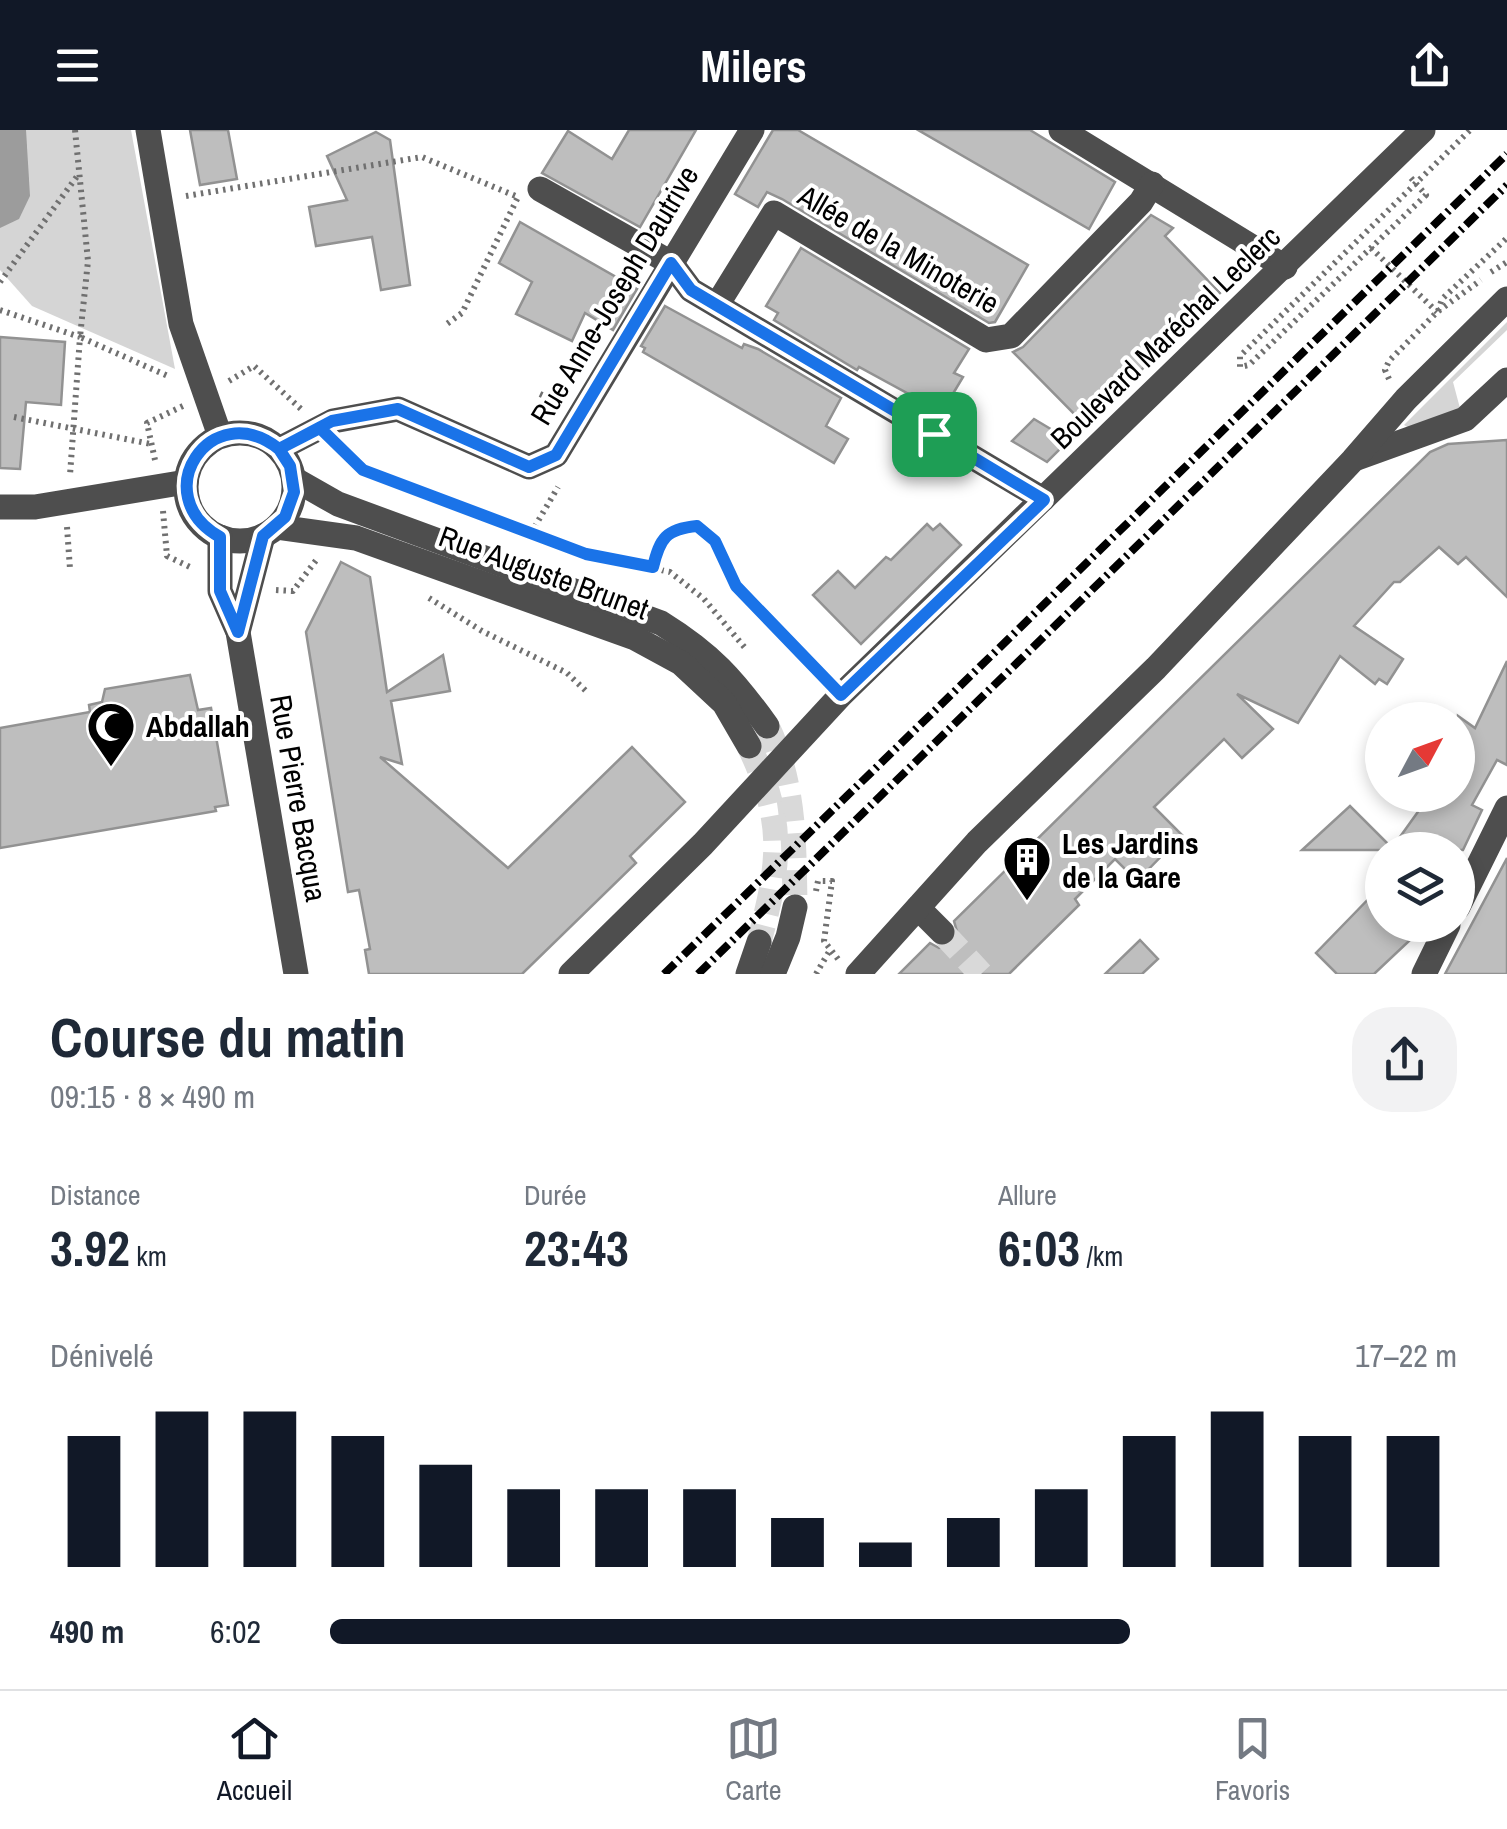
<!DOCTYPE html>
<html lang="fr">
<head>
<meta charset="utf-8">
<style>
	body { margin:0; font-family:"Archivo Narrow",sans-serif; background:#f2f2f3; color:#1f2937; height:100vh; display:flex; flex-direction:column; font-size:38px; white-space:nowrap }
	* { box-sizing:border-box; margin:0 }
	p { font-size:32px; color:#747a83 }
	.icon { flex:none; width:55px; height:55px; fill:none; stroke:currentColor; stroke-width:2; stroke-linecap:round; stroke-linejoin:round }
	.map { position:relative; height:844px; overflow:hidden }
	.side { display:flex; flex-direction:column; background:#fff; flex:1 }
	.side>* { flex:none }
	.needle { width:65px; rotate:49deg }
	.buttons { position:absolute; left:1365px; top:572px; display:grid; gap:20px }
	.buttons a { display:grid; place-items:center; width:110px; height:110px; border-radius:50%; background:#fff; box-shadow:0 5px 15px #0003; font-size:50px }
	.pin { position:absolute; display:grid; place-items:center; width:85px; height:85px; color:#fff; margin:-42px; border-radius:20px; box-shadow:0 5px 15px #0006 }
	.round { display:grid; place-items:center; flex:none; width:105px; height:105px; border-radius:40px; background:#f2f2f3 }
	.head { display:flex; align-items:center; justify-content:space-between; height:170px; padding:0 50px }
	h1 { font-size:55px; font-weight:800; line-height:75px }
	.stats { display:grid; grid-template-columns:repeat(3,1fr); gap:15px; height:170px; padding:10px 50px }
	.stats div { display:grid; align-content:center }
	.stats b { font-size:50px; font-weight:800 }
	.stats small { font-size:28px; font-weight:400 }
	.stats p { font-size:28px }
	.chart { height:280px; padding:20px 50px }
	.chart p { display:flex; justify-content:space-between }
	.chart svg { width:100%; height:180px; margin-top:10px; stroke:#111827; stroke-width:6 }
	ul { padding:0 50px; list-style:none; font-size:32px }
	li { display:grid; grid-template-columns:160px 120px 1fr; align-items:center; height:75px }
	li i { height:25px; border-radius:12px; background:#111827 }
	header { display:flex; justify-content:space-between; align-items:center; height:130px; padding:0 50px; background:#111827; color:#fff; font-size:45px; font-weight:800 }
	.tab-bar { display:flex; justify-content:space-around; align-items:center; height:140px; border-top:2px solid #e0e1e3; background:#fff; font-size:28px; color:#747a83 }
	.tab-bar a { display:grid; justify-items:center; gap:5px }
	.tab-bar .selected { color:#111827 }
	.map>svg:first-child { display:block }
	.green { fill:#d5d5d5 }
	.water { fill:#9c9c9c }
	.building { fill:#bebebe; stroke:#929292; stroke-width:2.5 }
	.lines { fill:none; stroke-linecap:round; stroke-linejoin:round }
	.minor-tunnel { stroke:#d9d9d9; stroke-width:25; stroke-dasharray:25 12; stroke-linecap:butt }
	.path { stroke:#707070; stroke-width:6; stroke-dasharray:2.5 5; stroke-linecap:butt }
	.minor { stroke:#4e4e4e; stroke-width:25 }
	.rail { stroke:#000; stroke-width:8; stroke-dasharray:15 5 2.5 5; stroke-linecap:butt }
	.route-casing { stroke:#fff; stroke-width:20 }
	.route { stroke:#1a73e8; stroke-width:12 }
	.labels { text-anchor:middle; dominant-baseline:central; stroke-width:8; stroke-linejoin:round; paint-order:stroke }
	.street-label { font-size:30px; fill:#000; stroke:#fff }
	.poi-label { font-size:30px; font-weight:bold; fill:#000; stroke:#fff; text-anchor:start }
</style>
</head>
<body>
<header><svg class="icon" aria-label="menu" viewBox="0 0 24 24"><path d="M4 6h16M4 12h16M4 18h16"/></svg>Milers<svg class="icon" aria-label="share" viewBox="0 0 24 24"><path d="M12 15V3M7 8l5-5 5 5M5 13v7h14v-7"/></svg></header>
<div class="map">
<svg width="1507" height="844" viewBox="0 0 1507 844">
	<rect width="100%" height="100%" fill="#fff"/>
	<!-- green -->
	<g class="green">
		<path d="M0 0H131L175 239 32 176 0 140Z"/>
		<path d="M1507 192V200L1453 252 1461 282 1413 300 1404 295Z"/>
	</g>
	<!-- water -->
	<path class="water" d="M0 0H26L30 66 19 89 0 98Z"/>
	<!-- building -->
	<g class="building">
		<path d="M190 0H228L237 49 200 55Z"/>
		<path d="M629 0H696L640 97 542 43 568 1 612 29Z"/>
		<path d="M773 0H798L1028 135 995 192 989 193 782 69 767 62 758 77 735 64Z"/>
		<path d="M918 0H1030L1115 52 1089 99Z"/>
		<path d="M376 2 390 10 410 155 381 160 372 107 316 116 309 77 347 70 327 26Z"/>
		<path d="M1151 85 1173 98 1165 106 1220 163 1085 295 1013 222 1023 217Z"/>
		<path d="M520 92 637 159 613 200 585 183 572 211 516 184 532 152 499 133Z"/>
		<path d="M801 118 969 219 954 243 963 247 942 282 859 237 857 240 774 190 778 183 766 176Z"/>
		<path d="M665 176 742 218 744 214 758 219 841 268 826 296 848 309 834 333 643 222 645 218 641 216Z"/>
		<path d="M0 207 65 212 61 275 26 272 20 339 0 338Z"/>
		<path d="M1034 289 1069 310 1047 332 1012 311Z"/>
		<path d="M1507 310V467L1466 427 1458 434 1439 417 1400 452H1394L1354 496 1403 529 1387 554 1379 549 1375 554 1340 526 1298 593 1237 564 1273 599 1242 628 1224 609 1154 677 1182 705 1137 751 1115 729 1075 769 1079 775 1009 844H899L930 813 939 818 953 814 958 805 954 791 1430 322 1448 314Z"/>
		<path d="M927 394 933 400 940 394 961 415 861 514 813 465 838 441 855 458 886 427 891 430Z"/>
		<path d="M341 432 370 447 387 562 443 525 450 561 391 571 402 634 380 627 508 738 632 617 685 672 630 726 636 733 522 844H369L365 820 370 819 359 760 348 762 306 502Z"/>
		<path d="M1507 531V635L1497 630 1472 675 1482 680 1463 720H1302L1350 676 1392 718 1430 665H1458V586L1475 598Z"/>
		<path d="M190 545 198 580 211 578 228 675 215 677 216 681 0 718V598L90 582 89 575 102 572 105 559Z"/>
		<path d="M1507 728V844H1445Z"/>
		<path d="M1382 755V795H1426L1374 844H1337L1316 823Z"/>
		<path d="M1140 810 1158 829 1142 844H1105Z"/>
	</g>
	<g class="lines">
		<!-- minor-tunnel -->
		<g class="minor-tunnel">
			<path d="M767 596C795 654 794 714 795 777"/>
			<path d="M749 616C786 693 780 733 759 812"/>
			<path d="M942 802 981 844"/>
		</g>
		<!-- path -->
		<g class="path">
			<path d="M75 0 88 131 80 207 170 247"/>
			<path d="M1411 48 1426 65 1249 235 1240 237V226L1470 0"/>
			<path d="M186 66 422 27 518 67 462 183 444 196"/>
			<path d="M1371 118 1437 182"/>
			<path d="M1491 142 1507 132"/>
			<path d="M0 152 78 45"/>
			<path d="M0 180 80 207 70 345"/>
			<path d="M1438 181 1442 169 1507 108"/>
			<path d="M1389 249 1385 240 1389 231 1437 182 1481 150"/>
			<path d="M229 251 254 236 301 279"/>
			<path d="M540 264 559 273"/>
			<path d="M14 287 151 314"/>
			<path d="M342 319 363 340 586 424 670 442 704 469 746 519"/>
			<path d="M155 330 147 293 183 276"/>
			<path d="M163 381 167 426 192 438"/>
			<path d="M67 397 70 439"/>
			<path d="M531 403 558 357"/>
			<path d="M653 437C660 408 666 399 697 396L715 411 736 456 824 547"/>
			<path d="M276 460 293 461 317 429"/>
			<path d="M429 468 482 501 567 543 587 562"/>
			<path d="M816 761 818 751H832L824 811 838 829"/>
			<path d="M816 844 830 820"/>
		</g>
		<!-- minor -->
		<g class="minor">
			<path d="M148 0 181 194 220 306"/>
			<path d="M1061 0 1285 137"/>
			<path d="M540 59 671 133 691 160 1043 369"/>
			<path d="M717 175 774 83 986 210 1011 206 1141 72 1152 54"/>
			<circle cx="240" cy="357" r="54"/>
			<path d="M279 319 333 291 398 279 529 337 556 325 752 0"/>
			<path d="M1357 328 1465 289 1507 250"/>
			<path d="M294 349 338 374 661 493C711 524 733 549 767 596"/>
			<path d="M0 377H35L186 352"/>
			<path d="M277 397 356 408 635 508 681 533 724 573 749 616"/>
			<path d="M220 407V461L238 502 296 844"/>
			<path d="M238 502 263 406"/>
			<path d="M1458 777 1507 678"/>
			<path d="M918 778 942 802"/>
			<path d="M571 844 703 714 841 565 1423 0"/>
			<path d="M748 844 759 812"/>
			<path d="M773 844 788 807 795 777"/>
			<path d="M858 844 977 712 1156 538 1353 330 1406 269 1507 169"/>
			<path d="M1424 844 1448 795"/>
		</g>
		<!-- rail -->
		<g class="rail">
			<path d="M664 844 1507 24"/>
			<path d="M698 844 1507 55"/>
		</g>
	</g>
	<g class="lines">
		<!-- route casing -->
		<g class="route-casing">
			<path id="route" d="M934 304 691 160 671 133 556 325 529 337 398 279 332 291 279 319C211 265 145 365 220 407V461L238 502 263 406 285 387 294 362 290 336 279 319 320 298 363 340 586 424 653 437C660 408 666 399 697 396L715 411 736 456 841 565 1044 370 934 304"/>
		</g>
		<!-- route -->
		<use href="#route" class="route"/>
	</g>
	<!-- icons -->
	<defs>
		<g id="mosque-pin" transform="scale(2.5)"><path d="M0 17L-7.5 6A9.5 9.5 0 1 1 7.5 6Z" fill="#000" stroke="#fff"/><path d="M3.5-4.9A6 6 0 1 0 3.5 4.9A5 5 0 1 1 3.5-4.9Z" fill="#fff"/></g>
		<g id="building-pin" transform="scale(2.5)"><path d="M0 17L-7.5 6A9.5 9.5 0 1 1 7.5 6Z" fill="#000" stroke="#fff"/><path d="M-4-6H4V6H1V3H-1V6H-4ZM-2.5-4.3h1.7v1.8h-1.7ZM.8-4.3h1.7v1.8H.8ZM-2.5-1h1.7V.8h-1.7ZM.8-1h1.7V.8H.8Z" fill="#fff"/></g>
	</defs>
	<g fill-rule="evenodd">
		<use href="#mosque-pin" x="111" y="596"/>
		<use href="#building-pin" x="1027" y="730"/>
	</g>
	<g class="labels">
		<!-- street labels -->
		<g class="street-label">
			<text transform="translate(899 119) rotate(30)">Allée de la Minoterie</text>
			<text transform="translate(614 165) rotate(-59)">Rue Anne-Joseph Dautrive</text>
			<text transform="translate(1165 207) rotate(-44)">Boulevard Maréchal Leclerc</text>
			<text transform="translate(544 442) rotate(20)">Rue Auguste Brunet</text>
			<text transform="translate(299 668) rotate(80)">Rue Pierre Bacqua</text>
		</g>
		<!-- poi labels -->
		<g class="poi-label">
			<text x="146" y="596">Abdallah</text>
			<text x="1062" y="713">Les Jardins<tspan x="1062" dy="34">de la Gare</tspan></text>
		</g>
	</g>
</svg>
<div class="buttons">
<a><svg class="needle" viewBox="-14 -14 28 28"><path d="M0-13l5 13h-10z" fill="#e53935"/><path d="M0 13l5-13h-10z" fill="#747a83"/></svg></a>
<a><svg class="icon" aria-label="layers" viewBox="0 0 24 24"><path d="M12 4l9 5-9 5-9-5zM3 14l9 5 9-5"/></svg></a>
</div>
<div class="pin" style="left:934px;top:304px;background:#1e9e55"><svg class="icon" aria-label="arrive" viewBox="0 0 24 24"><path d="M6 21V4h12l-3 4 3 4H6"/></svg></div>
</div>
<section class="side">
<div class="head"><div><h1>Course du matin</h1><p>09:15 · 8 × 490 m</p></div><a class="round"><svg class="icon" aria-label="share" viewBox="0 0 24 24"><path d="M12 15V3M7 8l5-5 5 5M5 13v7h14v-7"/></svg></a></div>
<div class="stats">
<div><p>Distance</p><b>3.92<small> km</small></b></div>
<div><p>Durée</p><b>23:43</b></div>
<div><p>Allure</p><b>6:03<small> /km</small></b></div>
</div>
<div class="chart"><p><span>Dénivelé</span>17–22 m</p>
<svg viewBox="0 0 160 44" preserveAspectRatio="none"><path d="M5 44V12M15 44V6M25 44V6M35 44V12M45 44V19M55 44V25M65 44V25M75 44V25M85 44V32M95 44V38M105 44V32M115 44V25M125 44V12M135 44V6M145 44V12M155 44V12"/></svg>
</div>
<ul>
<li><b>490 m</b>6:02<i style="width:71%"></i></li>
</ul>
</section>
<nav class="tab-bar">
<a class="selected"><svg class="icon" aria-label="home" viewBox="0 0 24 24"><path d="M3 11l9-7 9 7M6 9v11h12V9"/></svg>Accueil</a>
<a><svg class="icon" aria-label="map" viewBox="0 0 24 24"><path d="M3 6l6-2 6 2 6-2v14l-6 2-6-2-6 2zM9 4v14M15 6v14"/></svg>Carte</a>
<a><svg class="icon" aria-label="saved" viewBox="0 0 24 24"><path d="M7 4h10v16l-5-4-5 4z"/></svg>Favoris</a>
</nav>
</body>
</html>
